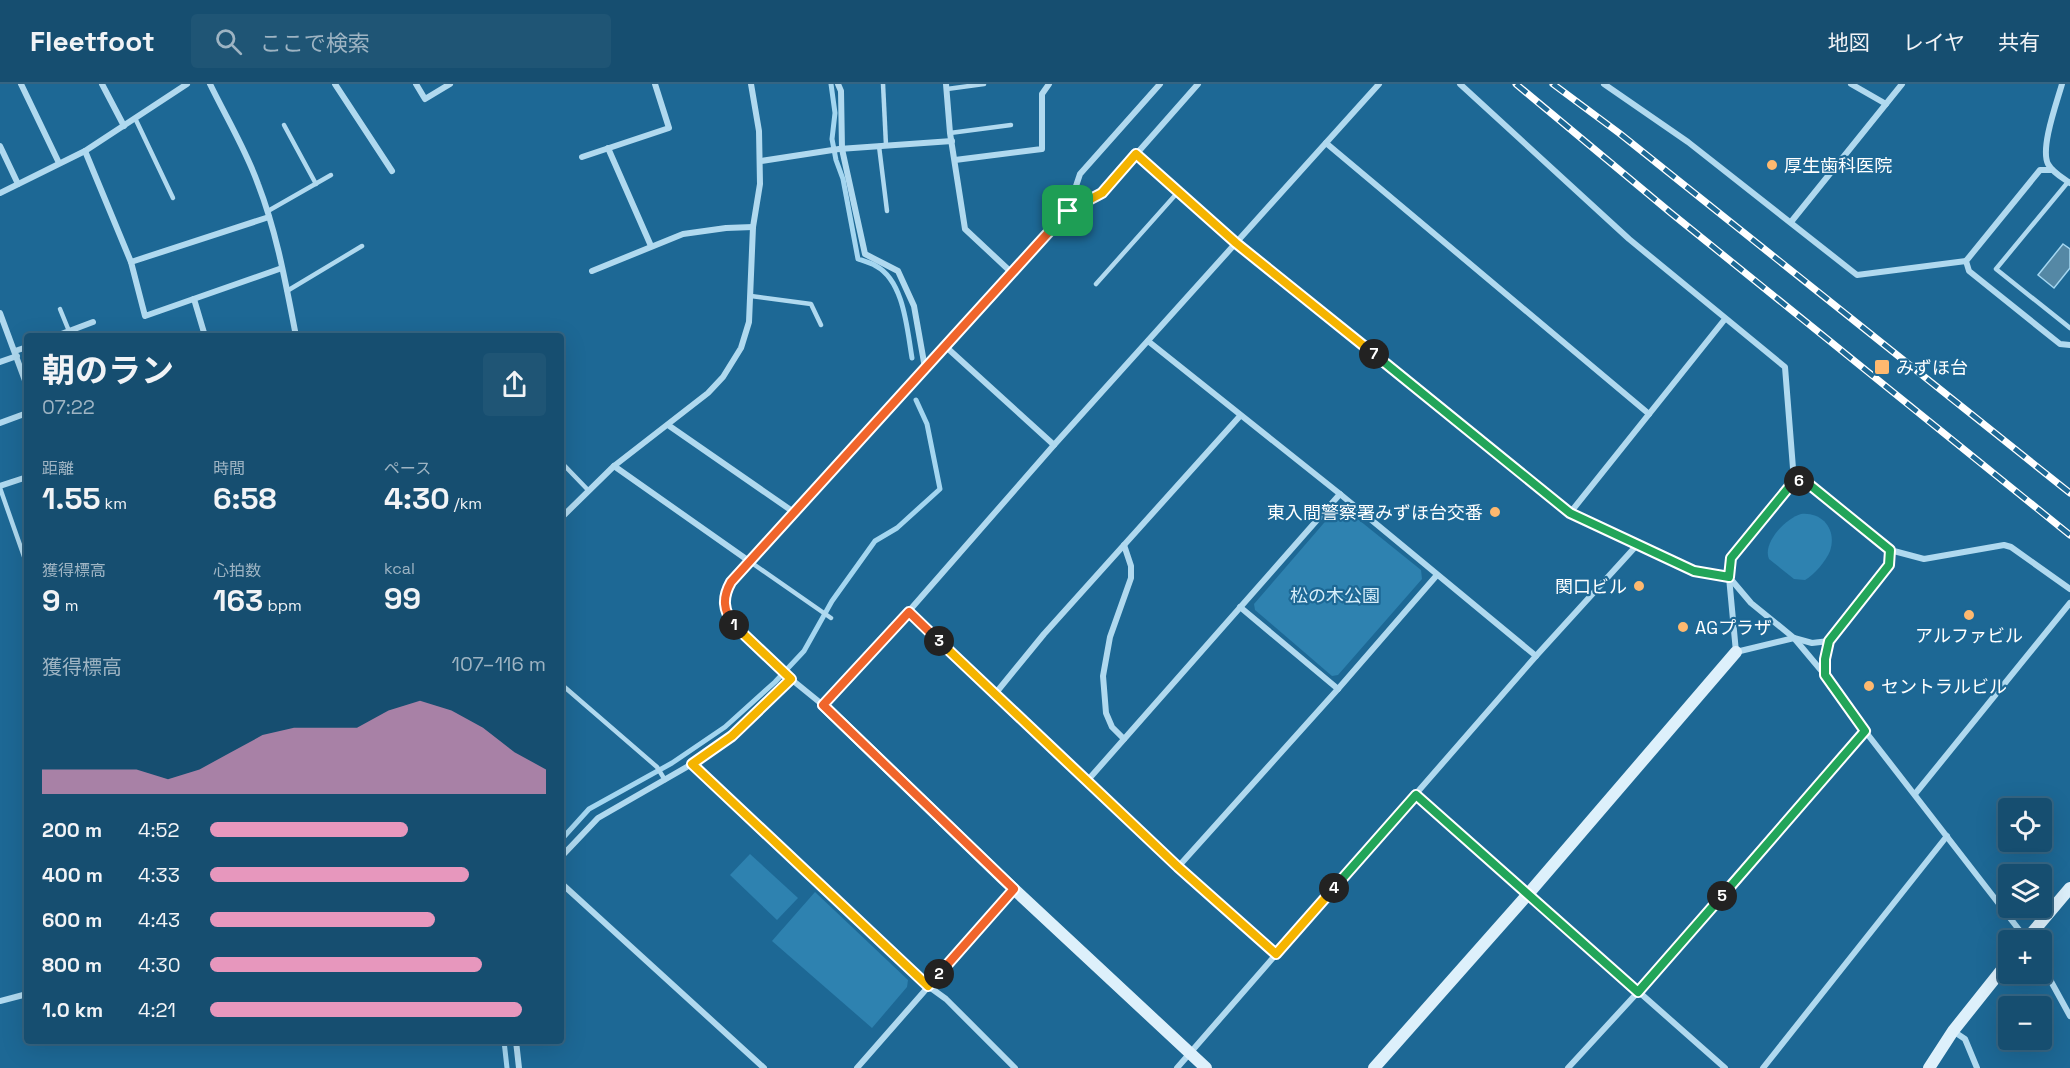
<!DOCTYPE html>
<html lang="ja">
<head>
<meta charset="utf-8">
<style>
	body { margin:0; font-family:"Space Grotesk","Noto Sans JP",sans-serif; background:#1f5575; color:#f1f3f6; height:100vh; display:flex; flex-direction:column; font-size:22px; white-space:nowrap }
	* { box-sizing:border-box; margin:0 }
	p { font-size:20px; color:#9eb4c3 }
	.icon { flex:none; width:33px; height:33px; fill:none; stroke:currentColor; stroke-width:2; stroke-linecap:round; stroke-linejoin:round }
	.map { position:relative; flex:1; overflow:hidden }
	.sheet { position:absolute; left:24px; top:249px; width:540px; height:711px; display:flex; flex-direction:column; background:#164e70; border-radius:6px; box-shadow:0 6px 24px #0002,0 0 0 2px #356583 }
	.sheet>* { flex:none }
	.fabs { position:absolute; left:1998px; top:714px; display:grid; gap:12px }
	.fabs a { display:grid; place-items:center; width:54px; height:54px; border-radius:6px; background:#164e70; box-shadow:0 6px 24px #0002,0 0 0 2px #356583; font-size:30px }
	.pin { position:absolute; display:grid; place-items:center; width:51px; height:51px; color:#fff; margin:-26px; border-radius:12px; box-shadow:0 3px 9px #0006 }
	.km { position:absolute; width:30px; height:30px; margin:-15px; border-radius:50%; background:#222; color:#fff; font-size:16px; line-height:30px; text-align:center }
	.round { display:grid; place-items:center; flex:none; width:63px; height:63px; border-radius:6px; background:#1f5575 }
	.head { display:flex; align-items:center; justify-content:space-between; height:102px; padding:0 18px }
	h1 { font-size:33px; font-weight:700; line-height:45px }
	.metrics { display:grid; grid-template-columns:repeat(3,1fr); gap:9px; height:102px; padding:6px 18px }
	.metrics div { display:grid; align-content:center }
	.metrics b { font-size:30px; font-weight:700 }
	.metrics small { font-size:16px; font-weight:400 }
	.metrics p { font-size:16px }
	.chart { height:168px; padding:12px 18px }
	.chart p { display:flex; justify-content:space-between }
	.chart svg { width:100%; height:108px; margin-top:6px; fill:#e797bd; opacity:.7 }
	ul { padding:0 18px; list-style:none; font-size:20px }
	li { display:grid; grid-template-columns:96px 72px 1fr; align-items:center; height:45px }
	li i { height:15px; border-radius:8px; background:#e797bd }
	header { display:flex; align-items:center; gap:36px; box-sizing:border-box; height:84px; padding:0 30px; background:#164e70; border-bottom:2px solid #356583 }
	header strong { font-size:28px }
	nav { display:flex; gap:33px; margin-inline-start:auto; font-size:21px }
	.search { width:420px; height:54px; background:#1f5575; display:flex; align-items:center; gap:15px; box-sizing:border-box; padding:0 21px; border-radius:6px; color:#9eb4c3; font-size:22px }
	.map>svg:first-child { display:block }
	.green { fill:#2e82b0 }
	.water { fill:#5588a5; stroke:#a4d6f0; stroke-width:1.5 }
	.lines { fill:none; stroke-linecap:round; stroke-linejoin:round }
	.stream { stroke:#a4d6f0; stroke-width:5 }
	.lane { stroke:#b0d9ef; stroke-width:4.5 }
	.street { stroke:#b0d9ef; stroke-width:6 }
	.secondary { stroke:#ddf0fb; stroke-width:12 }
	.rail-casing { stroke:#fff; stroke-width:7 }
	.rail { stroke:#1d6895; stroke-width:4.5; stroke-dasharray:14; stroke-linecap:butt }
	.split-1-casing { stroke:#fff; stroke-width:12 }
	.split-2-casing { stroke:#fff; stroke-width:12 }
	.split-3-casing { stroke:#fff; stroke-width:12 }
	.split-4-casing { stroke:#fff; stroke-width:12 }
	.split-5-casing { stroke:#fff; stroke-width:12 }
	.split-6-casing { stroke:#fff; stroke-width:12 }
	.split-7-casing { stroke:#fff; stroke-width:12 }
	.split-8-casing { stroke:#fff; stroke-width:12 }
	.split-1 { stroke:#f0652b; stroke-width:8 }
	.split-2 { stroke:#f5b400; stroke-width:8 }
	.split-3 { stroke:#f0652b; stroke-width:8 }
	.split-4 { stroke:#f5b400; stroke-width:8 }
	.split-5 { stroke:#22a559; stroke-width:8 }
	.split-6 { stroke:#22a559; stroke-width:8 }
	.split-7 { stroke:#22a559; stroke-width:8 }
	.split-8 { stroke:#f5b400; stroke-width:8 }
	.poi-dot { fill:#feb96f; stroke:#1d6895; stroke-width:2 }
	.labels { text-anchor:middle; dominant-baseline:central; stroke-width:4.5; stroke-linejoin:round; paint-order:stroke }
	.poi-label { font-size:18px; fill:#fff; stroke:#1d6895; text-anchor:start }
	.park-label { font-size:18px; fill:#d7eefa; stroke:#1d6895 }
</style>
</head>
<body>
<header>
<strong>Fleetfoot</strong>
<div class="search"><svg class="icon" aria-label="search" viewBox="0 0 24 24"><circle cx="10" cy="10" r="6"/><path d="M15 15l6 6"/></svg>ここで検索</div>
<nav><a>地図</a><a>レイヤ</a><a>共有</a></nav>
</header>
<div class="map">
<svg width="2070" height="984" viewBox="0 0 2070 984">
	<rect width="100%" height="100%" fill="#1d6895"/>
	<!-- green -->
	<g class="green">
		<path d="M1344 424 1421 486 1422 495 1338 591 1332 592 1255 526 1254 520 1336 425Z"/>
		<path d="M1801 430C1823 428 1837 446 1830 467 1826 477 1814 491 1805 496L1794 495 1769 475C1762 459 1786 434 1801 430Z"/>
		<path d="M750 770 798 814 777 836 730 791Z"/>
		<path d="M815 808 908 896 907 903 872 944 772 857Z"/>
	</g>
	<!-- water -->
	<path class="water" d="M2063 160 2070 165V184L2054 204 2038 191Z"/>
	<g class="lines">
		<!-- stream -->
		<g class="stream">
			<path d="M831 0 835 29 832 55 836 76 843 95 858 175C864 177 871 179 876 182 904 197 907 245 912 274"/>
			<path d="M561 756 589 725 672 679 725 643 775 598 804 567 832 517 875 457 897 444 940 405 927 340 916 316"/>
			<path d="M504 957 507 984"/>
		</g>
		<!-- lane -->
		<g class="lane">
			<path d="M883 0 886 61"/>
			<path d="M947 5 984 0"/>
			<path d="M135 34 173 114"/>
			<path d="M284 41 316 100"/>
			<path d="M950 49 1011 41"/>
			<path d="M879 62 887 127"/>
			<path d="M2068 98 1996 185 2070 244"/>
			<path d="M268 127 331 91"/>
			<path d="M1096 200 1178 108"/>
			<path d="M287 207 362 162"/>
			<path d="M751 212 811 220 821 241"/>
			<path d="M60 225 69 247"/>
			<path d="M561 378 588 406"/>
			<path d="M0 404 27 481"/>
			<path d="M749 477 831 534"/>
			<path d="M561 600 657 683 665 696"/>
		</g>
		<!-- street -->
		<g class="street">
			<path d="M21 0 59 79"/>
			<path d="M102 0 124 42"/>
			<path d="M210 0C226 33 246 66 258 100 277 149 286 201 296 252"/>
			<path d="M335 0 392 87"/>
			<path d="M416 0 425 15 450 0"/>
			<path d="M838 0 841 7 842 65 865 170 898 187 914 222 925 284"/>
			<path d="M946 0 950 49 965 145 1011 188"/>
			<path d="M1198 0 1102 109 1068 127 731 498C723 514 723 526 734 541L791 595 823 621 909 527 1054 361 1379 0"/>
			<path d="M1460 0 1629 155 1785 283 1794 397 1730 474 1729 493 1736 568 1794 554 1812 559 1829 557"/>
			<path d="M1604 0 1688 58 1857 191 1966 177"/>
			<path d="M1851 0 1886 20"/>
			<path d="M2062 0C2057 18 2040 64 2048 80 2053 89 2063 94 2070 99"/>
			<path d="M1326 59 1649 330"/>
			<path d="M0 62 18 100"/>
			<path d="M608 64 651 162"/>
			<path d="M85 67 131 178 145 232 282 184"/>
			<path d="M1136 70 1236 159 1570 429 1694 487 1729 493 1751 519 1794 554 1825 591"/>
			<path d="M582 73 669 44 655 0"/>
			<path d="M955 76 1042 65V10L1049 0"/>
			<path d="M761 77 839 65 952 57"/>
			<path d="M2052 86H2040L1966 177 1969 187 2060 260 2070 261"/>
			<path d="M0 109 85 67 187 0"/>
			<path d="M1068 126 1080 90 1160 0"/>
			<path d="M1791 138 1902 0"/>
			<path d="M131 178 269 133"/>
			<path d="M592 187 683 150 726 144 753 143"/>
			<path d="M194 215 205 252"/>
			<path d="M0 229 27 302"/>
			<path d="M56 252 93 238"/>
			<path d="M1148 257 1340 410 1536 572"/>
			<path d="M945 262 1054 361"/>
			<path d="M15 267 27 263"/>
			<path d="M0 278 17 272"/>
			<path d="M0 339 27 329"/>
			<path d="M668 341 795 429"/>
			<path d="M614 382 749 477"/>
			<path d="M1794 397H1805L1890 466 1924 475 2004 461 2011 463 2070 505"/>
			<path d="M0 402 27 393"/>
			<path d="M1570 429 1725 235"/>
			<path d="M561 434 614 382 708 309 723 293 741 264 749 238 753 143 760 100 759 47 751 0"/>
			<path d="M1124 461 1131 482V494L1110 553 1103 592 1106 629 1112 643 1124 655"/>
			<path d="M1890 466 1889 481 1829 557 1825 575V591L1865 647 2027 856"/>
			<path d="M1240 523 1338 605"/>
			<path d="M909 527 1178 783 1276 870"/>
			<path d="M995 610 1044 550 1240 332"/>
			<path d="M692 680 928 902 946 915 1015 984"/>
			<path d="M1088 696 1340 410"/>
			<path d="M1915 710 2070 519"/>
			<path d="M1416 711 1725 984"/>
			<path d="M561 773 598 734 692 680 732 652 791 595"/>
			<path d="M1178 783 1338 605 1437 491"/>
			<path d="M561 799 764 984"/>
			<path d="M2042 881 2070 932"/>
			<path d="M0 917 27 910"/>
			<path d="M1953 947 1965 955 1977 984"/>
			<path d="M516 957 519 984"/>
			<path d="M857 984 1014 805"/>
			<path d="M1177 984 1536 572 1637 461"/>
			<path d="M1568 984 1638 908 1865 647"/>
			<path d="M1763 984 1947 752"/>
		</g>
		<!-- secondary -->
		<g class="secondary">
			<path d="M823 621 1002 794 1206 984"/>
			<path d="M2026 856 2070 804"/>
			<path d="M1374 984 1529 809 1736 568"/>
			<path d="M1929 984 1953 947 2008 878"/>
		</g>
		<!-- rail casing -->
		<g class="rail-casing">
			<g id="rail">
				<path d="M1516 0 1671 129 2070 451"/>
				<path d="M1553 0 1619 49 2070 409"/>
			</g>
		</g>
		<!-- rail -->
		<use href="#rail" class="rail"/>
	</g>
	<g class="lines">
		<!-- split-1 casing -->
		<g class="split-1-casing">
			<path id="split-1" d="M734 541C723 526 722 514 731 498L1068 127"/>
		</g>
		<!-- split-2 casing -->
		<g class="split-2-casing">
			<path id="split-2" d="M734 541 791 595 732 652 692 680 928 902 939 890"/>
		</g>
		<!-- split-3 casing -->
		<g class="split-3-casing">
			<path id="split-3" d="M939 890 1014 805 823 621 909 528 939 557"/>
		</g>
		<!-- split-4 casing -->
		<g class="split-4-casing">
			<path id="split-4" d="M939 557 1178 783 1276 870 1334 804"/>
		</g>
		<!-- split-5 casing -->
		<g class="split-5-casing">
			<path id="split-5" d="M1334 804 1416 711 1638 908 1722 812"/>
		</g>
		<!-- split-6 casing -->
		<g class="split-6-casing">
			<path id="split-6" d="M1722 812 1865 647 1825 591V575L1829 557 1889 481 1890 466 1805 397H1799"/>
		</g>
		<!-- split-7 casing -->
		<g class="split-7-casing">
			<path id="split-7" d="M1374 270 1570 429 1694 487 1729 493 1731 474 1794 397H1799"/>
		</g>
		<!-- split-8 casing -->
		<g class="split-8-casing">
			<path id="split-8" d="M1068 127 1102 109 1136 70 1236 159 1374 270"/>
		</g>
		<!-- split-1 -->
		<use href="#split-1" class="split-1"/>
		<!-- split-2 -->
		<use href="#split-2" class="split-2"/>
		<!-- split-3 -->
		<use href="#split-3" class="split-3"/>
		<!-- split-4 -->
		<use href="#split-4" class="split-4"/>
		<!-- split-5 -->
		<use href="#split-5" class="split-5"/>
		<!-- split-6 -->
		<use href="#split-6" class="split-6"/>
		<!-- split-7 -->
		<use href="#split-7" class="split-7"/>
		<!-- split-8 -->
		<use href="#split-8" class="split-8"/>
	</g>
	<!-- markers -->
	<g class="poi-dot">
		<circle cx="1772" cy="81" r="6"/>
		<rect x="1874" y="275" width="16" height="16" rx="3"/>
		<circle cx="1495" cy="428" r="6"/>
		<circle cx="1639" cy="502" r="6"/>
		<circle cx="1969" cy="531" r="6"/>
		<circle cx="1683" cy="543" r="6"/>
		<circle cx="1869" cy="602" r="6"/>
	</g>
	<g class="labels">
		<!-- poi labels -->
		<g class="poi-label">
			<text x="1784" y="81">厚生歯科医院</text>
			<text x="1896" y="283">みずほ台</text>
			<text x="1483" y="428" text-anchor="end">東入間警察署みずほ台交番</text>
			<text x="1627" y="502" text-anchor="end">関口ビル</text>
			<text x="1695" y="543">AGプラザ</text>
			<text x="1969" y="551" text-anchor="middle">アルファビル</text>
			<text x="1881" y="602">セントラルビル</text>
		</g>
		<!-- park labels -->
		<g class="park-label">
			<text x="1335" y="511">松の木公園</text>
		</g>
	</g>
</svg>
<div class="fabs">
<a><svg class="icon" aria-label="locate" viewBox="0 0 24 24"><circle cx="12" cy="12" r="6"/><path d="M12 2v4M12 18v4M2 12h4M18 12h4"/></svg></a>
<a><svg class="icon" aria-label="layers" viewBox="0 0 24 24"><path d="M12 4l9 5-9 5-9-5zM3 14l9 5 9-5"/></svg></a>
<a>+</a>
<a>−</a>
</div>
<div class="pin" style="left:1068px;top:127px;background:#1e9e55"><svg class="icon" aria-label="arrive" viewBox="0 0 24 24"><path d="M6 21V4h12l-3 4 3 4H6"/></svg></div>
<b class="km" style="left:734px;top:541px">1</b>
<b class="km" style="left:939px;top:890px">2</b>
<b class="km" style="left:939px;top:557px">3</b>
<b class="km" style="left:1334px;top:804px">4</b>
<b class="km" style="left:1722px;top:812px">5</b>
<b class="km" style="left:1799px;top:397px">6</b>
<b class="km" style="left:1374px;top:270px">7</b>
<section class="sheet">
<div class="head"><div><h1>朝のラン</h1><p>07:22</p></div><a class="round"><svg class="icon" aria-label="share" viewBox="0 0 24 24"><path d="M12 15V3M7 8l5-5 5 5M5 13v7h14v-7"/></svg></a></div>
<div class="metrics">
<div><p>距離</p><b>1.55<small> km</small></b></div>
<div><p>時間</p><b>6:58</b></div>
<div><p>ペース</p><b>4:30<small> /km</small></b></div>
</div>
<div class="metrics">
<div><p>獲得標高</p><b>9<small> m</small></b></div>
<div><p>心拍数</p><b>163<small> bpm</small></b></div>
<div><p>kcal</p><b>99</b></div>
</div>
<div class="chart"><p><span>獲得標高</span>107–116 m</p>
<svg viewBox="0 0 160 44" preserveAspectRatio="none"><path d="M0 44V34L10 34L20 34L30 34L40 38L50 34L60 27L70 20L80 17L90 17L100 17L110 10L120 6L130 10L140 17L150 27L160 34V44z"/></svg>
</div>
<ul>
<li><b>200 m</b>4:52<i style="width:59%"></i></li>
<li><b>400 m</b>4:33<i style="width:77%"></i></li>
<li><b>600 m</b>4:43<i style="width:67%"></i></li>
<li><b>800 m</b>4:30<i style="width:81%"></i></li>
<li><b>1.0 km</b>4:21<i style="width:93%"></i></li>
</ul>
</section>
</div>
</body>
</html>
